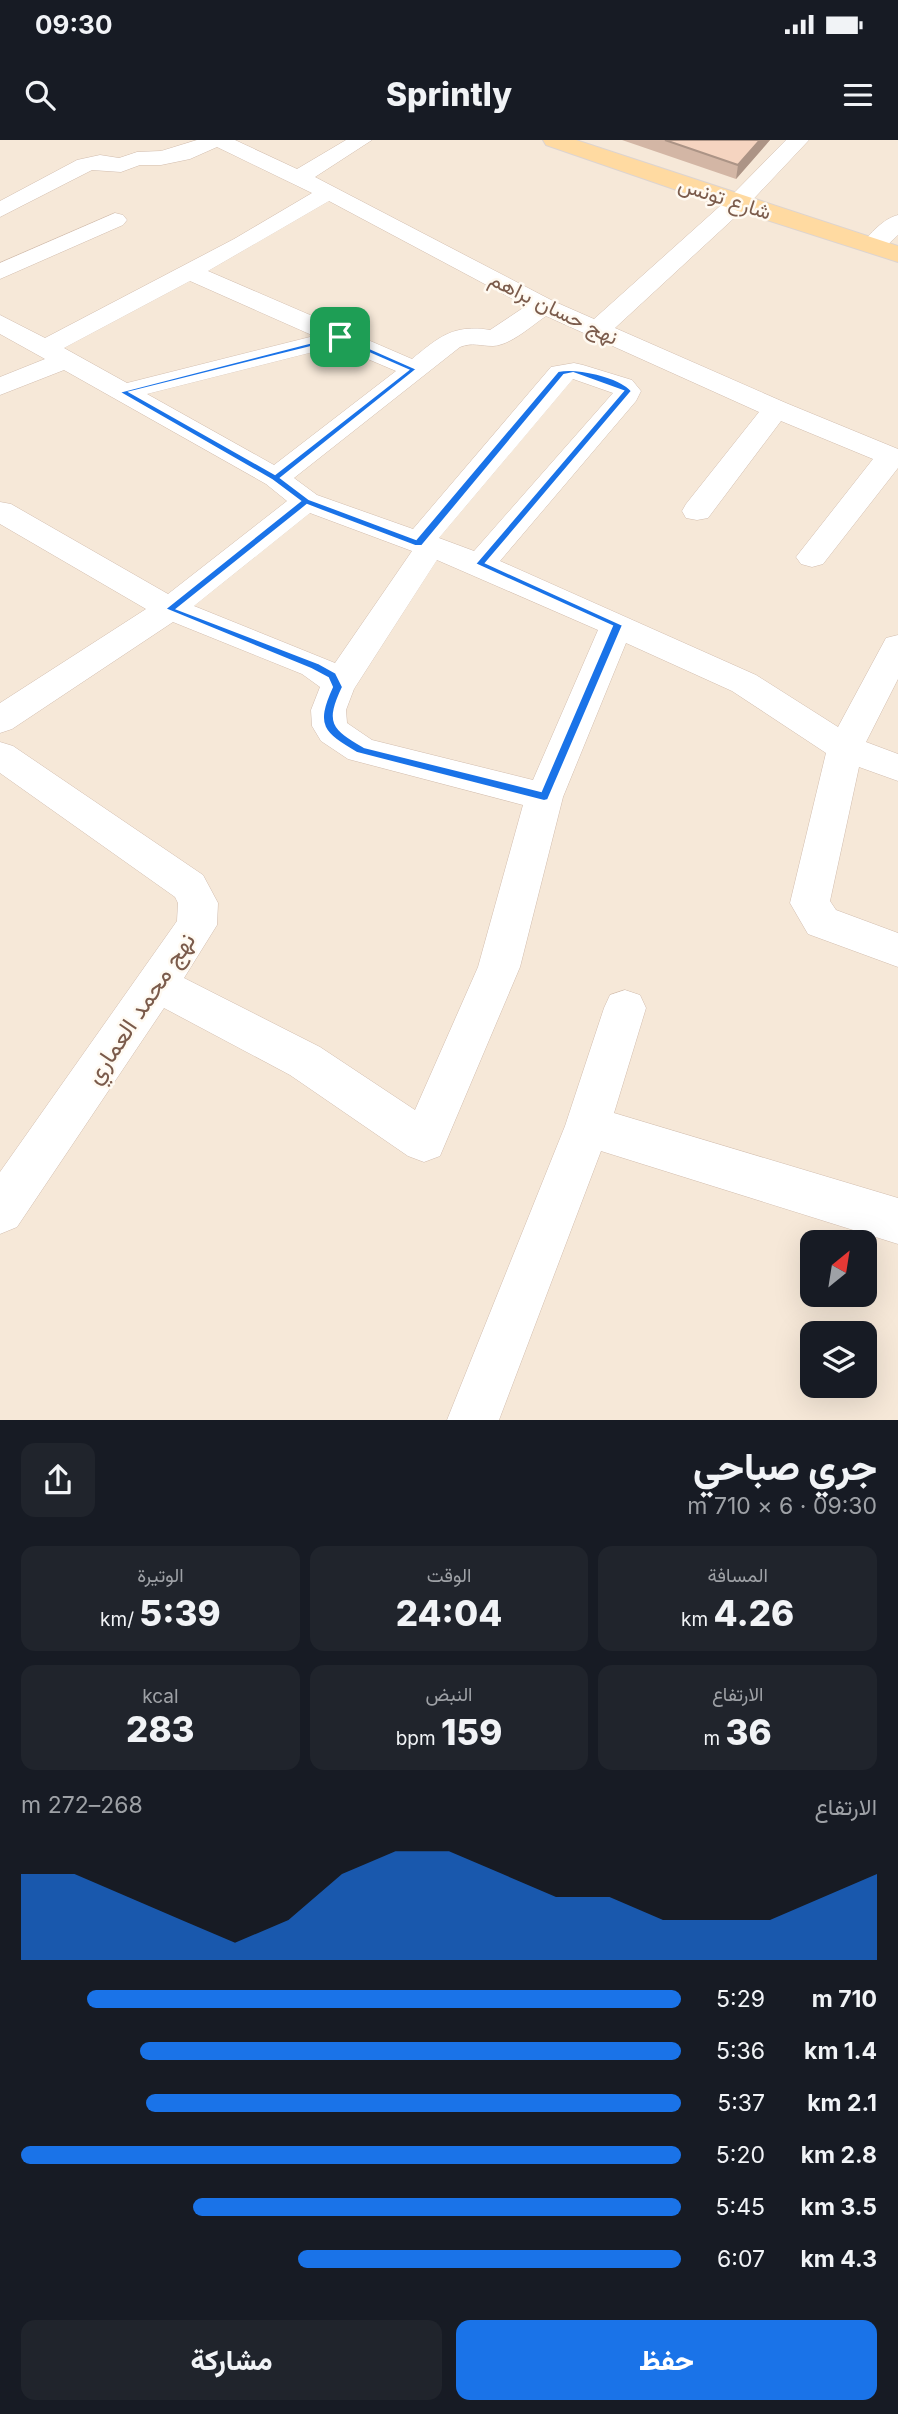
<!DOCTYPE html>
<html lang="ar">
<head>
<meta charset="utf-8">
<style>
	body { margin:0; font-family:Inter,Vazirmatn,sans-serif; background:#20242c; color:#f1f3f6; direction:rtl; height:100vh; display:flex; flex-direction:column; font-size:26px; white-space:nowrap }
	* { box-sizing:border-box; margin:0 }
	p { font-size:23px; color:#9ea1a6 }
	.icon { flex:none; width:38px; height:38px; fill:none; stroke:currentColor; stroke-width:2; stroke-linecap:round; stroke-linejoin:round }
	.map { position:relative; height:1280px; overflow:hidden; direction:ltr }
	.panel { display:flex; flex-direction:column; background:#171b24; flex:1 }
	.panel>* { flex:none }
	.needle { width:46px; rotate:30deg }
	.buttons { position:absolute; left:800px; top:1090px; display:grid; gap:14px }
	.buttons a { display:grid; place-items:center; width:77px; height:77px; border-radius:14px; background:#171b24; box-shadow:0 7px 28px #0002; font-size:35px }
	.pin { position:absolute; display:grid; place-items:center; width:60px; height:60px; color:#fff; margin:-30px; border-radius:14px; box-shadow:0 4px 10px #0006 }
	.round { display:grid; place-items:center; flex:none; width:74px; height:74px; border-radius:14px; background:#20242c }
	.overview { display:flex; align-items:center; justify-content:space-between; height:119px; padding:0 21px }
	h1 { font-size:38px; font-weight:800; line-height:52px }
	.stats { display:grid; grid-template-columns:repeat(3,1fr); gap:10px; height:119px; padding:7px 21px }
	.stats div { display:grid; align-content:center; border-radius:14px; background:#20242c; text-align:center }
	.stats b { font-size:35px; font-weight:800 }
	.stats small { font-size:19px; font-weight:400 }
	.stats p { font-size:19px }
	.chart { height:196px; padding:14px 21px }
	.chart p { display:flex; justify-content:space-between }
	.chart svg { width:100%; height:126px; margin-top:7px; fill:#1a73e8; opacity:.7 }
	.button { display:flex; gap:14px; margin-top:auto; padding:14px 21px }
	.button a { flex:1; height:80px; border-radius:14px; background:#1a73e8; color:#fff; font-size:28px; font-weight:800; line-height:80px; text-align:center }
	.button a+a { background:#20242c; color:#f1f3f6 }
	ul { padding:0 21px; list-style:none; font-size:23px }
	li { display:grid; grid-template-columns:112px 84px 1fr; align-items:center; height:52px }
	li i { height:18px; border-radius:9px; background:#1a73e8 }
	.status { display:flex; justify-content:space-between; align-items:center; height:49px; padding:0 35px; background:#171b24; direction:ltr }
	.status svg { height:19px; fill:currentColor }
	header { display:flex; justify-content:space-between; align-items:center; height:91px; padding:0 21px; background:#171b24; font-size:32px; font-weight:800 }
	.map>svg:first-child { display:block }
	.residential { fill:#f6e8d8; fill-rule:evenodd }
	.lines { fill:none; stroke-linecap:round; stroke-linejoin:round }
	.minor-casing { stroke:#d2bdae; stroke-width:1 }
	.major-casing { stroke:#ddd4d0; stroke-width:2 }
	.minor { fill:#fff; fill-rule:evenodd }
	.major { fill:#ffdaa1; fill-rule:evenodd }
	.wall { fill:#d3b6a5 }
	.shaded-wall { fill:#ac9486 }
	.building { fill:#f5d4c0; stroke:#ac9486; stroke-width:2 }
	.route { fill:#1a73e8; stroke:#fff; stroke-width:2; fill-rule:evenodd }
	.labels { text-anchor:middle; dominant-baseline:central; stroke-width:5; stroke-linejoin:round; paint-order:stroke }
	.far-street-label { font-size:21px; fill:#7b5b4b; stroke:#fffaf2 }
	.street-label { font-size:24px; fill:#7b5b4b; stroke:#fffaf2 }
</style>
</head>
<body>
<div class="status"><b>09:30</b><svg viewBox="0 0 49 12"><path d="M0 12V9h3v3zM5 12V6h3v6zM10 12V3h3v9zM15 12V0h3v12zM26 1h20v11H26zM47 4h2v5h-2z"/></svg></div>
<header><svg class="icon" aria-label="menu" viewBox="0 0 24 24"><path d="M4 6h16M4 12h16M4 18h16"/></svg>Sprintly<svg class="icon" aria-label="search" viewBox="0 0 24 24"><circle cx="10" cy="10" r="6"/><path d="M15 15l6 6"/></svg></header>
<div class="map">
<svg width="898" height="1280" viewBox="0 0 898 1280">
	<rect width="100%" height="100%" fill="#fef6eb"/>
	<!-- residential -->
	<path class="residential" d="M0 0H898V1280H0ZM812 1102H864V1155H812ZM812 1194H864V1246H812Z"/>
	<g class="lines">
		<!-- minor casing -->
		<g class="minor-casing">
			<g id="minor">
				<path d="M197 0H235L297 29 346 0H372L315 37 553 161 594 179 729 58 786 0H809L745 68 615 188 786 263 898 309V328L823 424 812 427 801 424 796 417 873 319 781 281 708 378 697 380 686 378 682 371 686 364 759 272 546 176C531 186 511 205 493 206 480 206 473 202 460 207L294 338 317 355 413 389 551 227 574 223 583 225 632 240 641 251 636 261 500 421 756 535 838 587 886 498 898 495V539L866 602 898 614V641L859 627 830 761 836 770 898 793V827L808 794 790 763 826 613 732 551 626 503 563 657 520 827 440 1016 424 1022 408 1016 290 935 164 868 17 1087 0 1094V1032L177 781 178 763 175 757 0 633V602L13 606 203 735 218 763 217 785 184 838 320 907 415 970 478 827 523 665 348 619 321 601 312 586 311 570 320 547 302 534 173 482 12 589 0 593V563L146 469 0 384V362L11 364 168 454 287 361 266 344 64 230 0 255V237L45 219 0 194V175L45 198 234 99 312 53 217 7 190 19 161 25H140L121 32 92 30 0 77V61L77 20 100 15 119 18 137 12 161 11ZM329 61 526 166 490 190C453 184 439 197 412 219L208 131ZM190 141 314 196 127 243 64 208ZM337 206 396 231 274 325 147 254ZM573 239 613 253 474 411 439 398ZM310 373 412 411 335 523 194 466ZM437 420 598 490 533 640 372 600 347 583 346 570 354 549Z"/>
				<path d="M115 73 123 75 127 80 123 85 0 139V123Z"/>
				<path d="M898 75V95L881 111H865L861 106C869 94 884 78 898 75Z"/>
				<path d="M625 850 640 855 646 868 614 973 898 1058V1104L601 1011 499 1280H447L565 986 604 868 610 855Z"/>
			</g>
		</g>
		<!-- major casing -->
		<g class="major-casing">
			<path id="major" d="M543 0H576L898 106V122L729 68 546 5Z"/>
		</g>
		<!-- minor -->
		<use href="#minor" class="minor"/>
		<!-- major -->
		<use href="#major" class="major"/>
	</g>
	<!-- wall -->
	<path class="wall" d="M622 0H770L736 39Z"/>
	<!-- shaded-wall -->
	<path class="shaded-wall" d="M760 0H770L736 39 738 25Z"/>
	<!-- building -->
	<path class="building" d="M665 0H760L738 25Z"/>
	<!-- route -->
	<path class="route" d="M340 195 417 229 281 338 309 359 416 399 558 231C577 227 618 236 632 251L486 423 623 485 548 660 544 661 357 613C323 593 314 586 332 547L328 538 311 529 165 469 300 361 272 340 119 252ZM339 200 408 230 275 334 130 252ZM573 233 623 251 475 424 612 486 541 651 364 607C332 588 326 583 343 547L336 533 318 523 177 469 307 365 415 406H422L564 235Z"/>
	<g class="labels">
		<!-- far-street labels -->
		<g class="far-street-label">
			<text transform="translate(725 58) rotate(18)">شارع تونس</text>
			<text transform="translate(554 168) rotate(26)">نهج حسان براهم</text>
		</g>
		<!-- street labels -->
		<g class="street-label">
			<text transform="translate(140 868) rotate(-56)">نهج محمد العماري</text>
		</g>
	</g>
</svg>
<div class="buttons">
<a><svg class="needle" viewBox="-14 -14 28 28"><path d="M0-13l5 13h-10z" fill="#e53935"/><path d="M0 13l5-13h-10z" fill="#9ea1a6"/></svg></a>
<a><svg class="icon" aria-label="layers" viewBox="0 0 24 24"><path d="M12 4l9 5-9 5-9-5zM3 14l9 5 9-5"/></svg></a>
</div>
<div class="pin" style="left:340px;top:197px;background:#1e9e55"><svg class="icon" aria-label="arrive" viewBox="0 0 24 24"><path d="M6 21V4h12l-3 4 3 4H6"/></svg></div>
</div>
<section class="panel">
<div class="overview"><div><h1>جري صباحي</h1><p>09:30 · 6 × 710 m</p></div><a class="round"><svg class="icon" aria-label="share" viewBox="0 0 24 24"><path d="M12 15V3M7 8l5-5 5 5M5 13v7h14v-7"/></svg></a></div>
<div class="stats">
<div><p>المسافة</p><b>4.26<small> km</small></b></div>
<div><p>الوقت</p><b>24:04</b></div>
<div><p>الوتيرة</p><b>5:39<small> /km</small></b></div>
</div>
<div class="stats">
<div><p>الارتفاع</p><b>36<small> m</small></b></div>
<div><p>النبض</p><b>159<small> bpm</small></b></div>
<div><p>kcal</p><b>283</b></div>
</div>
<div class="chart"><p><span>الارتفاع</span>268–272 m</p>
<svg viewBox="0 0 160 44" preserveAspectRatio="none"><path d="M0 44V14L10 14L20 22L30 30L40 38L50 30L60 14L70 6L80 6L90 14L100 22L110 22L120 30L130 30L140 30L150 22L160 14V44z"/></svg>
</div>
<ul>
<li><b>710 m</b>5:29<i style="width:90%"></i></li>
<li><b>1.4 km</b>5:36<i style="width:82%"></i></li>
<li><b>2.1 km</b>5:37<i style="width:81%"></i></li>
<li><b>2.8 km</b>5:20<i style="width:100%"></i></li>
<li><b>3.5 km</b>5:45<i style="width:74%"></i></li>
<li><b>4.3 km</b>6:07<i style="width:58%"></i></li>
</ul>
<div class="button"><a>حفظ</a><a>مشاركة</a></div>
</section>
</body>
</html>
